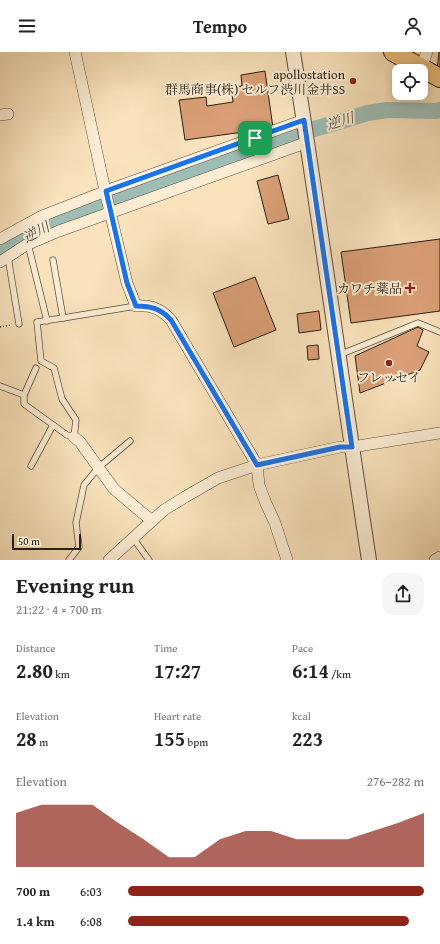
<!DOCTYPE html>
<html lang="en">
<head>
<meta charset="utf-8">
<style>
	body { margin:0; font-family:"Gentium Book Plus","Noto Serif JP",serif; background:#f6f6f6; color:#222; height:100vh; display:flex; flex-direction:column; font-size:15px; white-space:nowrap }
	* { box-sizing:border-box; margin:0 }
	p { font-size:13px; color:#767676 }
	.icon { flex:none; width:22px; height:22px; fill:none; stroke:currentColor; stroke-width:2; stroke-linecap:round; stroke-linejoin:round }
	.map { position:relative; height:508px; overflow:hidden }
	.side { display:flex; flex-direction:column; background:#fff; flex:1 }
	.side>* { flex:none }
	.buttons { position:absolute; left:392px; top:12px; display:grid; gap:8px }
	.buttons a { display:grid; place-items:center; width:36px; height:36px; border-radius:8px; background:#fff; box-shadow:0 2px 10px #0003; font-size:20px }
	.scale { position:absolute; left:12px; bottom:10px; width:69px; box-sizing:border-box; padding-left:4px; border:2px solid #2b1f16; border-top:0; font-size:11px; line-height:14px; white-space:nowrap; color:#2b1f16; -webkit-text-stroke:3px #fbecd3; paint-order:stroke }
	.pin { position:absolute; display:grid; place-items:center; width:34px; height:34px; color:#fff; margin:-17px; border-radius:8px; box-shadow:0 2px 6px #0006 }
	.round { display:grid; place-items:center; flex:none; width:42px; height:42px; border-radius:12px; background:#f6f6f6 }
	.headline { display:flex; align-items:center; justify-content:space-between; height:68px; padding:0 16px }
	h1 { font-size:22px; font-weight:600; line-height:30px }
	.metrics { display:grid; grid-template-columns:repeat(3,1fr); gap:6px; height:68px; padding:4px 16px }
	.metrics div { display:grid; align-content:center }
	.metrics b { font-size:20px; font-weight:600 }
	.metrics small { font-size:11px; font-weight:400 }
	.metrics p { font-size:11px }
	.chart { height:112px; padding:8px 16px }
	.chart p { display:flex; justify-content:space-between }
	.chart svg { width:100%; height:72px; margin-top:4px; fill:#8f2418; opacity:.7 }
	ul { padding:0 16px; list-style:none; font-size:13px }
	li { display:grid; grid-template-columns:64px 48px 1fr; align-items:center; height:30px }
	li i { height:10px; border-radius:5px; background:#8f2418 }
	header { display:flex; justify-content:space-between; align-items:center; height:52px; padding:0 16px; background:#fff; font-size:18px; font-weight:600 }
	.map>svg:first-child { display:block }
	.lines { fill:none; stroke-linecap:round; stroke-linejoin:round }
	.river { stroke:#9ebdb4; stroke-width:16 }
	.building { fill:#da9f77; stroke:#2b1f16 }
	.service-casing { stroke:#5e5040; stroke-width:7 }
	.minor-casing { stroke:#5e5040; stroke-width:12 }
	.tertiary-casing { stroke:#5e5040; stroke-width:16 }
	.trunk-casing { stroke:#2b1f16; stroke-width:20 }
	.path { stroke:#2b1f16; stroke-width:1.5; stroke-dasharray:1 2; stroke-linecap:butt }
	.service { stroke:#fbecd3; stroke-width:5.5 }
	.minor { stroke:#fbecd3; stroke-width:11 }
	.tertiary { stroke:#fbecd3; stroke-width:14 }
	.trunk { stroke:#ecc17e; stroke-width:18 }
	.route-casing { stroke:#fff; stroke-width:8 }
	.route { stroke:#1a73e8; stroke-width:5 }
	.poi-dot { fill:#8f2418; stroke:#fbecd3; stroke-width:1.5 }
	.labels { text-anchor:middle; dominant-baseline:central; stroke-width:4; stroke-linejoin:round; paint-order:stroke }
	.poi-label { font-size:13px; fill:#2b1f16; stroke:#fbecd3; text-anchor:end }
	.water-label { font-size:14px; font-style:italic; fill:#4e4e45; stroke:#fbecd3 }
</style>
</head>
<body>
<header><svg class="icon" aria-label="menu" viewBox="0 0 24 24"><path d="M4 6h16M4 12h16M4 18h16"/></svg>Tempo<svg class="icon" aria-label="person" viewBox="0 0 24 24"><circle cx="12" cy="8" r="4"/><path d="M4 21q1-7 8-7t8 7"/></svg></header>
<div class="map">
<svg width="440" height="508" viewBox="0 0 440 508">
	<rect width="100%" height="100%" fill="#f9e2bc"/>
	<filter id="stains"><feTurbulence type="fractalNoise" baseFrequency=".005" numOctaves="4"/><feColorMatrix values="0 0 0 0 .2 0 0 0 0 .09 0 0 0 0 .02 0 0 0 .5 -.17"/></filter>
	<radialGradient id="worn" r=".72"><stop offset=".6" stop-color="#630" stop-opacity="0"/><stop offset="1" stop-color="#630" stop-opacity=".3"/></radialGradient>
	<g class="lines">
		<!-- river -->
		<path class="river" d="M0 199 56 169 208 111 274 89 368 61 387 58 436 59 440 58"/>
	</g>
	<!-- building -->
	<g class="building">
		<path d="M439 0H440V18H437Z"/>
		<path d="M265 19 273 76 185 88 179 48 206 45 207 54 233 50 231 35 242 34 241 23Z"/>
		<path d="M278 123 289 167 268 172 257 129Z"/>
		<path d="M440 187V259L351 271 341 200Z"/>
		<path d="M255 225 276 278 234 295 213 241Z"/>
		<path d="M319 259 321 278 299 281 297 262Z"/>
		<path d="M418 275 423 278 417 294 429 300 420 318 360 341 355 304Z"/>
		<path d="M318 293 319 307 308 308 307 294Z"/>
	</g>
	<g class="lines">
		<!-- service casing -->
		<g class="service-casing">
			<g id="service">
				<path d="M28 192 47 269"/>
				<path d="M8 205 19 272"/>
				<path d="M53 208 63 266 136 254"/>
				<path d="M339 303 418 271 440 280"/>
				<path d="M0 334 24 343 36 316"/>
				<path d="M24 343V352L67 383 74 385 76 368 62 347 54 316 41 309 37 270 63 266"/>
				<path d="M31 414 53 373"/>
				<path d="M133 486 149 508"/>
				<path d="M69 508 79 495 76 471 84 433 98 416 130 389"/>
			</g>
		</g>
		<!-- minor casing -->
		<g class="minor-casing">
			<g id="minor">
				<path d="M75 0 106 143 127 231 136 254C152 253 161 257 171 268L257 413 259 433 265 449 275 471 287 508"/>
				<path d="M421 16 427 0"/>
				<path d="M0 63 8 62"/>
				<path d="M0 187 42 164 106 139 304 68"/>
				<path d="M0 210 26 193 59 179 308 90"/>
				<path d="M74 385 80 390 114 437 152 469"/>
				<path d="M109 508 164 458 185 445 218 426 257 413 340 395H352L440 381"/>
				<path d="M435 508 440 505"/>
			</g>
		</g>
		<!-- tertiary casing -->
		<g class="tertiary-casing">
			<path id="tertiary" d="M293 0C320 169 343 339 369 508"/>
		</g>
		<!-- trunk casing -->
		<g class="trunk-casing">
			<path id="trunk" d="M393 0 440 26"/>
		</g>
		<!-- path -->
		<path class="path" d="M0 275 11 273"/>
		<!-- service -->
		<use href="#service" class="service"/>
		<!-- minor -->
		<use href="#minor" class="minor"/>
		<!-- tertiary -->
		<use href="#tertiary" class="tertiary"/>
		<!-- trunk -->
		<use href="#trunk" class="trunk"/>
	</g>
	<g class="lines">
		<!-- route casing -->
		<g class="route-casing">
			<path id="route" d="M304 68 352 395H340L257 413 171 268C161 257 152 254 136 254L127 231 106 139Z"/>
		</g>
		<!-- route -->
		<use href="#route" class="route"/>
	</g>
	<!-- markers -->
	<g class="poi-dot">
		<circle cx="353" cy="29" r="4"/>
		<path d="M408 230h4v4h4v4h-4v4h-4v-4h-4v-4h4z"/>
		<circle cx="389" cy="311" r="4"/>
	</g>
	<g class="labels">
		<!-- poi labels -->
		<g class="poi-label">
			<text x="345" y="22">apollostation<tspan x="345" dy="15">群馬商事(株) セルフ渋川金井SS</tspan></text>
			<text x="402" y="236">カワチ薬品</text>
			<text x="389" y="325" text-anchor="middle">フレッセイ</text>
		</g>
		<!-- water labels -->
		<g class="water-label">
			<text transform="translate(340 69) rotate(-17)">逆川</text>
			<text transform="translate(36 180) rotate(-28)">逆川</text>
		</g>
	</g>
	<rect width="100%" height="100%" filter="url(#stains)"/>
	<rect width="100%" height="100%" fill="url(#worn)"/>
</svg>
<div class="buttons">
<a><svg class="icon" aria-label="locate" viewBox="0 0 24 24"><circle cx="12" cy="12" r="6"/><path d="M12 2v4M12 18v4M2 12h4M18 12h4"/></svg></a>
</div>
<div class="scale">50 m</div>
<div class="pin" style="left:255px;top:86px;background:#1e9e55"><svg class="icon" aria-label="arrive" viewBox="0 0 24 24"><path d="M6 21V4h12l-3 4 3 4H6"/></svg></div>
</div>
<section class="side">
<div class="headline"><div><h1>Evening run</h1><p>21:22 · 4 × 700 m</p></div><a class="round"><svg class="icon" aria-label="share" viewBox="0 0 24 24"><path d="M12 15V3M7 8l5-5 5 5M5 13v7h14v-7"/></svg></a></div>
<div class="metrics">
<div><p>Distance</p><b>2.80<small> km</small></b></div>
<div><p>Time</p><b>17:27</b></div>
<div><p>Pace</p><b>6:14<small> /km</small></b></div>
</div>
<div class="metrics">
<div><p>Elevation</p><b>28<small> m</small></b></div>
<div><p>Heart rate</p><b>155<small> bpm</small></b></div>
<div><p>kcal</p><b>223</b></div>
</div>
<div class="chart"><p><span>Elevation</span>276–282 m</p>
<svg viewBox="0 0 160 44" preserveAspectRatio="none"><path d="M0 44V11L10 6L20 6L30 6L40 17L50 27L60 38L70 38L80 27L90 22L100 22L110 27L120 27L130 27L140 22L150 17L160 11V44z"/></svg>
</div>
<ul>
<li><b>700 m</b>6:03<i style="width:100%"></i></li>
<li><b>1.4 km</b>6:08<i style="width:95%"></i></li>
</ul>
</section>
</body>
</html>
